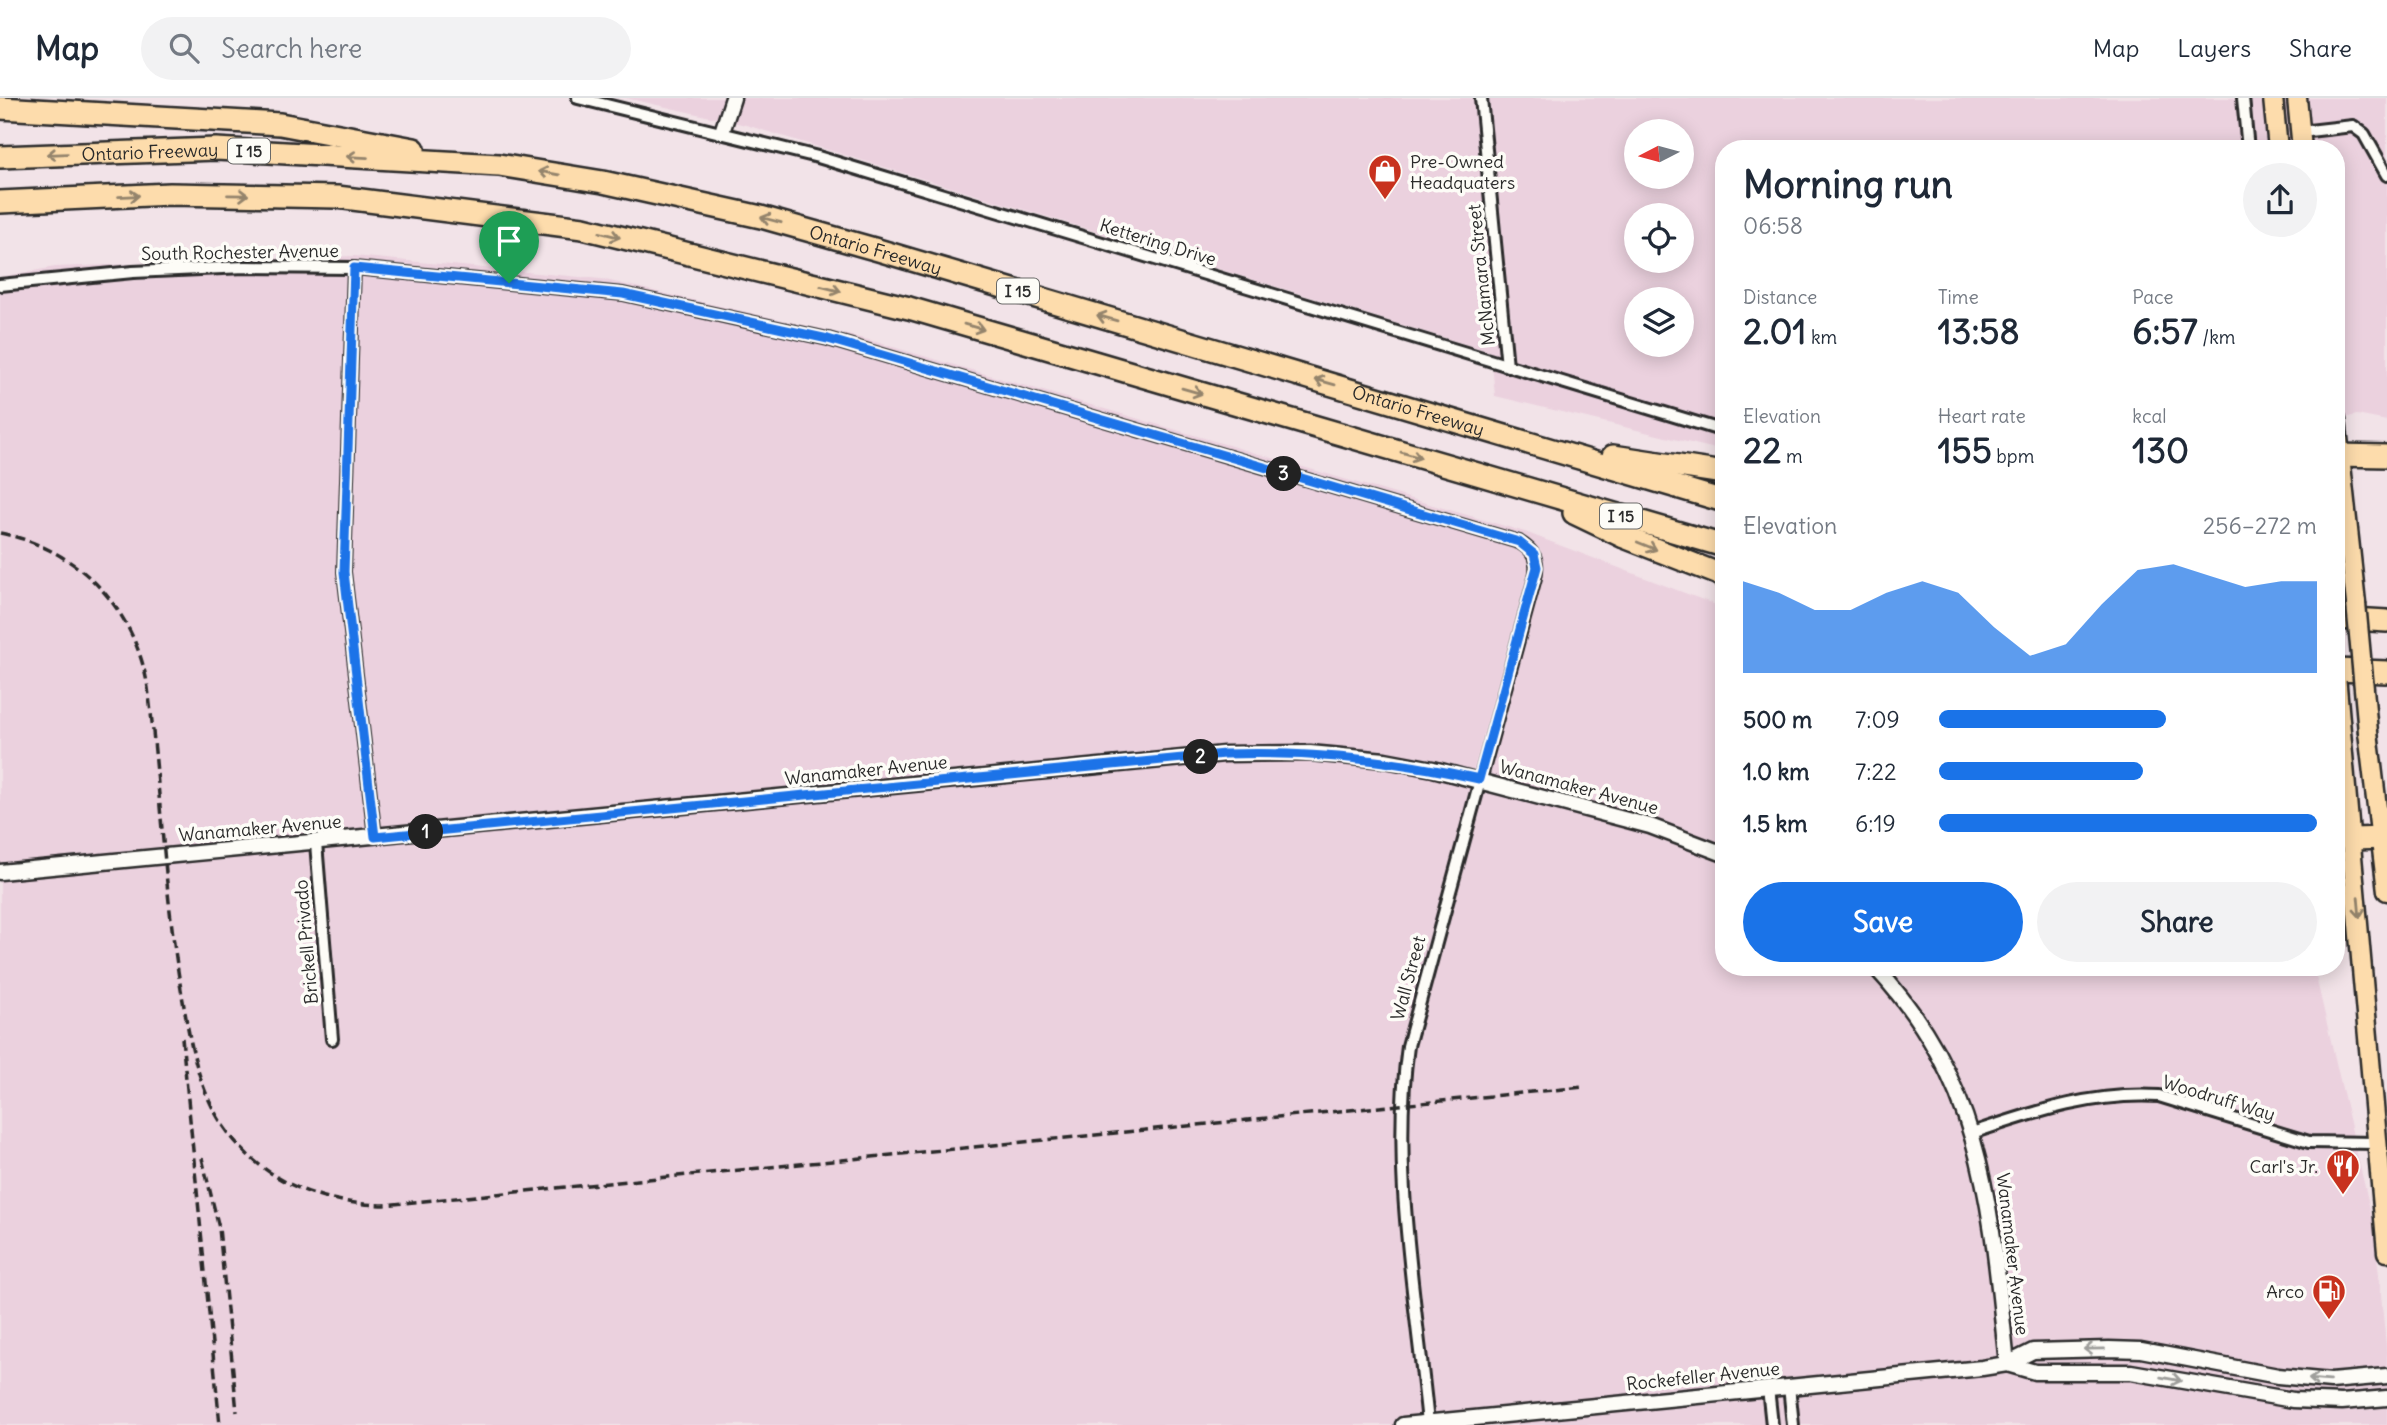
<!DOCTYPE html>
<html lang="en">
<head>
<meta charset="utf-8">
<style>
	body { margin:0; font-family:Delius,sans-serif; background:#f2f2f3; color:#1f2937; height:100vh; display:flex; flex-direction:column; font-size:26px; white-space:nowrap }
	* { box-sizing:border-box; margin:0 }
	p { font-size:23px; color:#747a83 }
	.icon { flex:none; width:38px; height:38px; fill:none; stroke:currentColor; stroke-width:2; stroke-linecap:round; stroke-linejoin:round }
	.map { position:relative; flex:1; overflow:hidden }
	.drawer { position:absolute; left:1715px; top:42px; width:630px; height:836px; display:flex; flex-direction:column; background:#fff; border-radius:28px; box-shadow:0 4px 18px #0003 }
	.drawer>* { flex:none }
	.needle { width:46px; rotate:264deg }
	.fabs { position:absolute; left:1624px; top:21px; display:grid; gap:14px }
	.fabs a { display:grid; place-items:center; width:70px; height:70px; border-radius:50%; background:#fff; box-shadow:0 4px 18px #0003; font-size:35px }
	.pin { position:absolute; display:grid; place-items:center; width:60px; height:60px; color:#fff; margin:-72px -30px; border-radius:50% 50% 50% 0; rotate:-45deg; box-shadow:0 0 7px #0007 }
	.pin .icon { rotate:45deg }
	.km { position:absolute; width:35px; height:35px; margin:-18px; border-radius:50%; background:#222; color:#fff; font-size:19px; line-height:35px; text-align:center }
	.round { display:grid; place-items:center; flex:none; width:74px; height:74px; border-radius:37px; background:#f2f2f3 }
	.head { display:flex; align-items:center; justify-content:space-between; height:119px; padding:0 28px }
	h1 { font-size:38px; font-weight:700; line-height:52px }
	.metrics { display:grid; grid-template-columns:repeat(3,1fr); gap:10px; height:119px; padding:7px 28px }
	.metrics div { display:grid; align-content:center }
	.metrics b { font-size:35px; font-weight:700 }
	.metrics small { font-size:19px; font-weight:400 }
	.metrics p { font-size:19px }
	.chart { height:196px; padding:14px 28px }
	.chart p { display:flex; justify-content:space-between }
	.chart svg { width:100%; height:126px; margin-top:7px; fill:#1a73e8; opacity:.7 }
	.cta { display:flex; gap:14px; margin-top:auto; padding:14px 28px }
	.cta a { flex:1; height:80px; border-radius:42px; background:#1a73e8; color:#fff; font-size:28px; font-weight:700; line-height:80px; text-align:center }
	.cta a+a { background:#f2f2f3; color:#1f2937 }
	ul { padding:0 28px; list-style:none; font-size:23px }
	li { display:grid; grid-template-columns:112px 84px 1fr; align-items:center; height:52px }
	li i { height:18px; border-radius:9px; background:#1a73e8 }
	header { display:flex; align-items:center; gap:42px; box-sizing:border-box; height:98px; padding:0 35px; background:#fff; border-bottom:2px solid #e0e1e3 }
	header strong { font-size:33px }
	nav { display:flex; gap:38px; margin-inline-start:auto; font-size:24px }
	.search { width:490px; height:63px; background:#f2f2f3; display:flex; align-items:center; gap:18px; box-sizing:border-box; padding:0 24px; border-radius:38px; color:#747a83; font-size:26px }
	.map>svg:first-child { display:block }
	.built { fill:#ebd1de; fill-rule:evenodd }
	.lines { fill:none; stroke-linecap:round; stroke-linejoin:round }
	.minor-casing { stroke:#2b2b2b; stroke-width:16 }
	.tertiary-casing { stroke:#2b2b2b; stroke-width:19 }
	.primary-casing { stroke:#2b2b2b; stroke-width:23 }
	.motorway-casing { stroke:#2b2b2b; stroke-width:26 }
	.minor { stroke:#fdfcf7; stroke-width:10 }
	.tertiary { stroke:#fdfcf7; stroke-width:14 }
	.primary { stroke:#fddcac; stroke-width:18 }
	.motorway { stroke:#fddcac; stroke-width:21 }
	.rail { stroke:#2b2b2b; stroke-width:3.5; stroke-dasharray:10 5; stroke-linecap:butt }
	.primary-bridge-casing { stroke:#2b2b2b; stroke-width:23; stroke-linecap:butt }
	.primary-bridge { stroke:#fddcac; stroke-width:18 }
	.oneway { stroke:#94846c }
	.oneway2 { stroke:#9e9e9b }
	.route-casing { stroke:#fff; stroke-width:14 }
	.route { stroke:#1a73e8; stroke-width:9 }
	.labels { text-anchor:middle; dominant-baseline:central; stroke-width:7; stroke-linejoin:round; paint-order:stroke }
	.shield { fill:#fdfcf7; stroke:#6a6a68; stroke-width:2 }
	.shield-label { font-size:16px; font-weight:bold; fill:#2b2b2b }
	.street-label { font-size:18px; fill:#2b2b2b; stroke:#fdfcf7 }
	.poi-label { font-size:18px; fill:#2b2b2b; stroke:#fdfcf7; text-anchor:end }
</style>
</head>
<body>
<header>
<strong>Map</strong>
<div class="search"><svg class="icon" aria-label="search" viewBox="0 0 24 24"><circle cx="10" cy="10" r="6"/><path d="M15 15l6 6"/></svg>Search here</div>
<nav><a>Map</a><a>Layers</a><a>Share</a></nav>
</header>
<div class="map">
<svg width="2387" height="1327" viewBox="0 0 2387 1327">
	<rect width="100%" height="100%" fill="#f2e3e8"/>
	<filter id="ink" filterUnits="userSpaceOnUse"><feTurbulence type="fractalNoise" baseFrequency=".0143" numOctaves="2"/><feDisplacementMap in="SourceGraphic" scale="14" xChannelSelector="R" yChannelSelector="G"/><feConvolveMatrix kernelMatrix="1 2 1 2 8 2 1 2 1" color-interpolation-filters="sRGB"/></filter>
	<g filter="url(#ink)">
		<!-- built -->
		<g class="built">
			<path d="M626 0H2387V323L2357 317 2336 322V51H1724V353L1495 298 1491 254 746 27ZM1636 33H1682V79H1636ZM1636 117H1682V163H1636ZM1636 201H1682V247H1636Z"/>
			<path d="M354 158 601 181 869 242 1525 434 1724 510V870H2314L2374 1128 2387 1257V1327H0V179L55 169Z"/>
		</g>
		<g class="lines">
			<!-- minor casing -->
			<g class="minor-casing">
				<g id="minor">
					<path d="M578 0 818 59 1724 333"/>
					<path d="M1481 0 1507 268"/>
					<path d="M2243 0 2248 51"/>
					<path d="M2300 34 2353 28 2364 36 2387 77"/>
					<path d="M354 170 344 474 375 739"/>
					<path d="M0 187 133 174 245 169 354 170 623 196 828 241 1519 444C1534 453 1539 462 1535 480L1408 948C1391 1069 1416 1203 1428 1325"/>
					<path d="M316 745 332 941"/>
					<path d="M1972 1035C2035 1014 2092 994 2159 998L2309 1044 2376 1045"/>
					<path d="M1789 1288 1793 1327"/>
					<path d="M1768 1290 1772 1327"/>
				</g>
			</g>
			<!-- tertiary casing -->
			<g class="tertiary-casing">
				<g id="tertiary">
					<path d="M722 34 733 0"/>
					<path d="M0 774 1224 656 1310 655 1385 662 1433 671 1650 728 1724 756"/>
					<path d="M1876 870C1986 989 1991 1115 2007 1266"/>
					<path d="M2007 1266 2035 1274H2131L2293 1302 2342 1304 2387 1300"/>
					<path d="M1403 1327 1982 1270 2007 1266 2033 1253 2109 1251 2141 1252 2278 1278 2331 1283 2387 1278"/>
				</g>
			</g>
			<!-- primary casing -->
			<g class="primary-casing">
				<g id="primary">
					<path d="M2273 0 2278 51"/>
					<path d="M2297 0 2302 51"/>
					<path d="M2336 321 2356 505"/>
					<path d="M2336 577 2387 1154"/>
					<path d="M2368 634 2387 793"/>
				</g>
			</g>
			<!-- motorway casing -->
			<g class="motorway-casing">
				<g id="motorway">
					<path d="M0 10 280 26 414 51"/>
					<path id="s1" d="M0 59 216 51 499 67 603 84 761 119 878 152 1724 403"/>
					<path d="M0 104 170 96 337 99 583 130 909 210 1724 448"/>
					<path d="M2336 357 2387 358"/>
					<path d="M1613 358 1724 375"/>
					<path d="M1574 415 1624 439 1724 478"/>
					<path d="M2336 520 2387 523"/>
					<path d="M2336 572 2387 574"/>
					<path d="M2336 738 2352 741 2387 740"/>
				</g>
			</g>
			<!-- minor -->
			<use href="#minor" class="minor"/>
			<!-- tertiary -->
			<use href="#tertiary" class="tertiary"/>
			<!-- primary -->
			<use href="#primary" class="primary"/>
			<!-- motorway -->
			<use href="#motorway" class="motorway"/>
			<!-- rail -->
			<g class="rail">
				<path d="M0 435C79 451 135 510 148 590 161 692 164 796 182 897 190 943 198 994 227 1033 265 1085 322 1106 384 1107L1583 989"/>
				<path d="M182 940 220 1327"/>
				<path d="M202 1060 219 1130 237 1314"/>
			</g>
			<!-- primary-bridge casing -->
			<g class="primary-bridge-casing">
				<path id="primary-bridge" d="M2356 505 2368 634"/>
			</g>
			<!-- primary-bridge -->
			<use href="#primary-bridge" class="primary-bridge"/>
		</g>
		<!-- one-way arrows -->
		<defs><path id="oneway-shaft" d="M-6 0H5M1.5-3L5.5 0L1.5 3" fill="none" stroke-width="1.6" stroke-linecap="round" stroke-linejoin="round" transform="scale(1.75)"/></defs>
		<g class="oneway">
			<use href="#oneway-shaft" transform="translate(57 56) rotate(178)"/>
			<use href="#oneway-shaft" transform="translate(357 59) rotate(-177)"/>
			<use href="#oneway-shaft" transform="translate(549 75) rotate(-170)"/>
			<use href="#oneway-shaft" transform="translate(238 97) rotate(1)"/>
			<use href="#oneway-shaft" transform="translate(129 98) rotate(-3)"/>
			<use href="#oneway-shaft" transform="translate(771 122) rotate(-165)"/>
			<use href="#oneway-shaft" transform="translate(610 137) rotate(14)"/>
			<use href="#oneway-shaft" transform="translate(831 191) rotate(14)"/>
			<use href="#oneway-shaft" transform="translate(1107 220) rotate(-164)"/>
			<use href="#oneway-shaft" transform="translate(974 229) rotate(16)"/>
			<use href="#oneway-shaft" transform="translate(1325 284) rotate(-164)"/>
			<use href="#oneway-shaft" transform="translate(1192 293) rotate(16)"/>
			<use href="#oneway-shaft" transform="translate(1411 357) rotate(16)"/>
			<use href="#oneway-shaft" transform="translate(1647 448) rotate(22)"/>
			<use href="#oneway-shaft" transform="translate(2359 809) rotate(85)"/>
		</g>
		<g class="oneway2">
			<use href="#oneway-shaft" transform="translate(2094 1251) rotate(179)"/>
			<use href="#oneway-shaft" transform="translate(2171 1281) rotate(10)"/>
			<use href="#oneway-shaft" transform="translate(2319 1282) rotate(-175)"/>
		</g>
	</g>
	<g class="lines" filter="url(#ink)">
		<!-- route casing -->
		<g class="route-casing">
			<path id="route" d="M354 170 623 196 828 241 1519 444 1534 456 1537 469 1479 681C1395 662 1312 653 1224 656L375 739 344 474Z"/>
		</g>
		<!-- route -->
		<use href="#route" class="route"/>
	</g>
	<!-- icons -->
	<defs>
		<g id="shop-pin" transform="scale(1.75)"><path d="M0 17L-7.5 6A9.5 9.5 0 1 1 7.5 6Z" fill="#c8321e" stroke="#fdfcf7"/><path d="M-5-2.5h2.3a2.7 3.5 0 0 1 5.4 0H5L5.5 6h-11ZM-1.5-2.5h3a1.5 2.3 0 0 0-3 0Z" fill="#fff"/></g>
		<g id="restaurant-pin" transform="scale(1.75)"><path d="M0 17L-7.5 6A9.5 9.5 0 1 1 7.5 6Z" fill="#c8321e" stroke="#fdfcf7"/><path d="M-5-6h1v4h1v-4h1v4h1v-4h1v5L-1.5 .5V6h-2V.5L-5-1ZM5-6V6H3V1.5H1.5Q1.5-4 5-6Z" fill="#fff"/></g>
		<g id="fuel-pin" transform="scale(1.75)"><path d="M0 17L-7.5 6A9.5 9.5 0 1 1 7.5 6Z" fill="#c8321e" stroke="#fdfcf7"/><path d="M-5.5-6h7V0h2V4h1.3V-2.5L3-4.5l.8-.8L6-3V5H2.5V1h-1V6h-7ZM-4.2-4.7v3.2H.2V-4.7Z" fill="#fff"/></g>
	</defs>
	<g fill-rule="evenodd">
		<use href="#shop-pin" x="1385" y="73"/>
		<use href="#restaurant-pin" x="2343" y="1068"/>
		<use href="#fuel-pin" x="2329" y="1193"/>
	</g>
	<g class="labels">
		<!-- shield labels -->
		<g class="shield">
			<rect x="228" y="40.5" width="42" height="25" rx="5"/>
			<rect x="997" y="180.5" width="42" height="25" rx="5"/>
			<rect x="1600" y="405.5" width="42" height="25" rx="5"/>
		</g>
		<g class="shield-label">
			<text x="249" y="53">I 15</text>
			<text x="1018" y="193">I 15</text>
			<text x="1621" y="418">I 15</text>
		</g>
		<!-- street labels -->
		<g class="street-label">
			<text stroke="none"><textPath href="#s1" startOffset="150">Ontario Freeway</textPath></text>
			<text transform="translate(1158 144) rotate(17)">Kettering Drive</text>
			<text stroke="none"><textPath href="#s1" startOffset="886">Ontario Freeway</textPath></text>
			<text transform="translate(240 154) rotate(-1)">South Rochester Avenue</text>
			<text transform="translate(1481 177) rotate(-96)">McNamara Street</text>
			<text stroke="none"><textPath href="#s1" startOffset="1452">Ontario Freeway</textPath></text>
			<text transform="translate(866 672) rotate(-6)">Wanamaker Avenue</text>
			<text transform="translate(1579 689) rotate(15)">Wanamaker Avenue</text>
			<text transform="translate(260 730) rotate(-5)">Wanamaker Avenue</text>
			<text transform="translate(306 844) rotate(-95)">Brickell Privado</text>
			<text transform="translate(1408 880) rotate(-75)">Wall Street</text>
			<text transform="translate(2219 1000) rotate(17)">Woodruff Way</text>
			<text transform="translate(2013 1156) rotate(83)">Wanamaker Avenue</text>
			<text transform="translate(1703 1278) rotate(-6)">Rockefeller Avenue</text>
		</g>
		<!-- poi labels -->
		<g class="poi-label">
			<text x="1410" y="63" text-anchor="start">Pre-Owned<tspan x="1410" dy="21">Headquaters</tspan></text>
			<text x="2318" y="1068">Carl's Jr.</text>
			<text x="2304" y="1193">Arco</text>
		</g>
	</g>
</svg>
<div class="fabs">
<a><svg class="needle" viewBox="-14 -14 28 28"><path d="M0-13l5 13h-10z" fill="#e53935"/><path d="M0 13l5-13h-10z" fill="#747a83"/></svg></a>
<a><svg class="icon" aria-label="locate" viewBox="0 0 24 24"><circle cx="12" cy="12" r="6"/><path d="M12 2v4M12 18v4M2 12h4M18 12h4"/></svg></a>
<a><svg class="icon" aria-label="layers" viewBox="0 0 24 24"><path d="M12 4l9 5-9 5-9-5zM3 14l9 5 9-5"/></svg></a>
</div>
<div class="pin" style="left:509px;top:185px;background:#1e9e55"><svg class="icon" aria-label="arrive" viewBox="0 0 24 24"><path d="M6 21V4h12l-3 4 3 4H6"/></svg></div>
<b class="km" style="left:426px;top:734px">1</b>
<b class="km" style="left:1201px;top:659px">2</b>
<b class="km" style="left:1284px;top:376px">3</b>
<section class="drawer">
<div class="head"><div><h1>Morning run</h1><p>06:58</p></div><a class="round"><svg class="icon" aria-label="share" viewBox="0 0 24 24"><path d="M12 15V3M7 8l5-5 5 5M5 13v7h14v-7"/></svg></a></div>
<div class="metrics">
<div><p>Distance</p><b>2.01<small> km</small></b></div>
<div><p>Time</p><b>13:58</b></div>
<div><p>Pace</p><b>6:57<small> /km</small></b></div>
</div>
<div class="metrics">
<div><p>Elevation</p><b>22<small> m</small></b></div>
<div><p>Heart rate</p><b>155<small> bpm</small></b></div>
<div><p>kcal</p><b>130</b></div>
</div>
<div class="chart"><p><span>Elevation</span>256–272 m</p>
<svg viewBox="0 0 160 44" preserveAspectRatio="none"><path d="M0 44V12L10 16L20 22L30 22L40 16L50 12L60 16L70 28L80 38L90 34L100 20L110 8L120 6L130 10L140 14L150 12L160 12V44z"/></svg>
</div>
<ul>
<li><b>500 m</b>7:09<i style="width:60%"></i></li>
<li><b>1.0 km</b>7:22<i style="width:54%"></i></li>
<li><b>1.5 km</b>6:19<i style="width:100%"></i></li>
</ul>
<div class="cta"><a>Save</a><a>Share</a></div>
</section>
</div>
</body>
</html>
